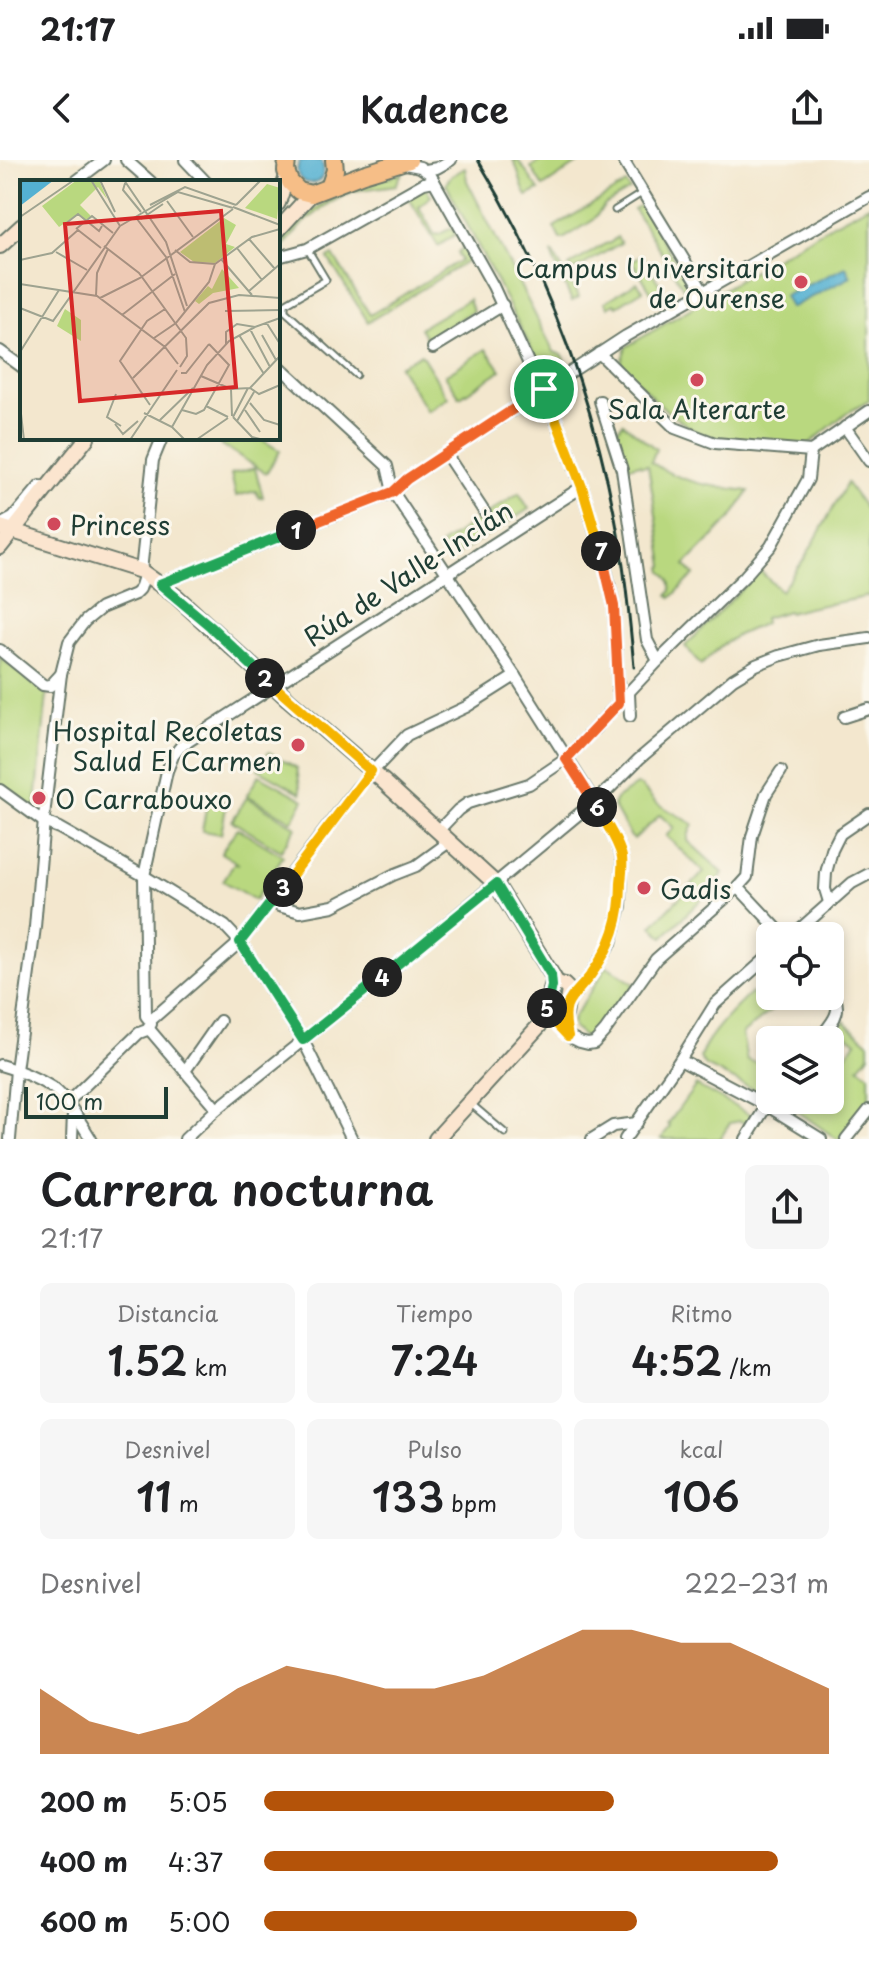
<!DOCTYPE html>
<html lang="es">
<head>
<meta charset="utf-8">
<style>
	body { margin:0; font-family:"Playpen Sans",sans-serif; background:#f6f6f6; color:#202124; height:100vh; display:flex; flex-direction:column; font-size:30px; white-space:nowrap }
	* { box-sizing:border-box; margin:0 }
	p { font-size:26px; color:#757577 }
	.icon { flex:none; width:44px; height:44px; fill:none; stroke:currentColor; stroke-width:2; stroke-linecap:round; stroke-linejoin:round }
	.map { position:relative; height:979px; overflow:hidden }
	.details { display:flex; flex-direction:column; background:#fff; flex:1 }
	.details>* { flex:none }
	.fabs { position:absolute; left:756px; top:762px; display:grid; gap:16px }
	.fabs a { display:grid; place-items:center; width:88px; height:88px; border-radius:12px; background:#fff; box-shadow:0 4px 12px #0003; font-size:40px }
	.scale { position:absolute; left:24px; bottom:20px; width:144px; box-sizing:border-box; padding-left:8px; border:4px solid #1f3d34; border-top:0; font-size:22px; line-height:28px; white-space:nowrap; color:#1f3d34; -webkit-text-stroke:6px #fbf7ec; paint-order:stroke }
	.pin { position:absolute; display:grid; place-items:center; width:68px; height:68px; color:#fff; margin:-34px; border:4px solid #fff; border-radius:50%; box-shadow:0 2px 8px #0007 }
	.km { position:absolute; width:40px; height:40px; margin:-20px; border-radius:50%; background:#222; color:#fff; font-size:22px; line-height:40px; text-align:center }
	.round { display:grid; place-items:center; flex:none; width:84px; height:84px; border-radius:12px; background:#f6f6f6 }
	.head { display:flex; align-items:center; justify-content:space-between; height:136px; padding:0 40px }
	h1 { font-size:44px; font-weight:600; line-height:60px }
	.stats { display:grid; grid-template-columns:repeat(3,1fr); gap:12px; height:136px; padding:8px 40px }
	.stats div { display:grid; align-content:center; border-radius:12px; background:#f6f6f6; text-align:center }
	.stats b { font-size:40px; font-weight:600 }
	.stats small { font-size:22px; font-weight:400 }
	.stats p { font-size:22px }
	.chart { height:224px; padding:16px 40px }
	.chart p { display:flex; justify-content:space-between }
	.chart svg { width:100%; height:144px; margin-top:8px; fill:#b45309; opacity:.7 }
	ul { padding:0 40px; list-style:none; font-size:26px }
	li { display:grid; grid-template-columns:128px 96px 1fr; align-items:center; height:60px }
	li i { height:20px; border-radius:10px; background:#b45309 }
	.status { display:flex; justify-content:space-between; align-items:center; height:56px; padding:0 40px; background:#fff; direction:ltr }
	.status svg { height:22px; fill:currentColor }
	header { display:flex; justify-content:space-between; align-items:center; height:104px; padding:0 40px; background:#fff; font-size:36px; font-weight:600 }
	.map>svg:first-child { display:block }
	.green { fill:#b9d87f; stroke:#6c8a5a; stroke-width:2 }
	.water { fill:#54b1d2; stroke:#3a7783; stroke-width:2 }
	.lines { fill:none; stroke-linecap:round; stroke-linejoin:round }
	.lane-casing { stroke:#69786a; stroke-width:9 }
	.street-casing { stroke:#69786a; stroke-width:14 }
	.secondary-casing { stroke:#69786a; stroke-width:18 }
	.primary-casing { stroke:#69786a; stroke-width:20 }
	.lane { stroke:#fff; stroke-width:5 }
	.street { stroke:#fff; stroke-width:10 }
	.secondary { stroke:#fbe5cf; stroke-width:14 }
	.primary { stroke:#f6be87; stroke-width:16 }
	.rail { stroke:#1f3d34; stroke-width:3 }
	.split-1-casing { stroke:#fff; stroke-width:16 }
	.split-2-casing { stroke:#fff; stroke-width:16 }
	.split-3-casing { stroke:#fff; stroke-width:16 }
	.split-4-casing { stroke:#fff; stroke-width:16 }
	.split-5-casing { stroke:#fff; stroke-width:16 }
	.split-6-casing { stroke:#fff; stroke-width:16 }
	.split-7-casing { stroke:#fff; stroke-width:16 }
	.split-8-casing { stroke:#fff; stroke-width:16 }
	.split-1 { stroke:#f0652b; stroke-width:10 }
	.split-2 { stroke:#22a559; stroke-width:10 }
	.split-3 { stroke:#f5b400; stroke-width:10 }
	.split-4 { stroke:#22a559; stroke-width:10 }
	.split-5 { stroke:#22a559; stroke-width:10 }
	.split-6 { stroke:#f5b400; stroke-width:10 }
	.split-7 { stroke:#f0652b; stroke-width:10 }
	.split-8 { stroke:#f5b400; stroke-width:10 }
	.poi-dot { fill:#d1495b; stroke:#fbf7ec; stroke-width:3 }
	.labels { text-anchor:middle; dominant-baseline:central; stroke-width:6; stroke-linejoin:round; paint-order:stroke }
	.poi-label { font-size:26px; fill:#1f3d34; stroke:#fbf7ec; text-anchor:start }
	.street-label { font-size:26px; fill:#1f3d34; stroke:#fbf7ec }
	.inset-road { fill:none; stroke:#9ea390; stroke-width:2 }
	.view { fill:#d62828; fill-opacity:0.15; stroke:#d62828; stroke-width:4 }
	.inset-edge { fill:none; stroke:#1f3d34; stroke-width:4 }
</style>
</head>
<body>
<div class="status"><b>21:17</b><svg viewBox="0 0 49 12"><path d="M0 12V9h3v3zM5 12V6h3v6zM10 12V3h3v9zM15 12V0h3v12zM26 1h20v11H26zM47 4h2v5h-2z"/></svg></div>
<header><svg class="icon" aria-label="back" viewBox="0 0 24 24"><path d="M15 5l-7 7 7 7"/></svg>Kadence<svg class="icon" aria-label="share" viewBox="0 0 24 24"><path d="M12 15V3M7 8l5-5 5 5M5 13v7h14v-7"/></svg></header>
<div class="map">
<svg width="869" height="979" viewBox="0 0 869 979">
	<rect width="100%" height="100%" fill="#fbf7ec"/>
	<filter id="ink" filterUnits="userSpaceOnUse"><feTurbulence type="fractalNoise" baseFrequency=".0125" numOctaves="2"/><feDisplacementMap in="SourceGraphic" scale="16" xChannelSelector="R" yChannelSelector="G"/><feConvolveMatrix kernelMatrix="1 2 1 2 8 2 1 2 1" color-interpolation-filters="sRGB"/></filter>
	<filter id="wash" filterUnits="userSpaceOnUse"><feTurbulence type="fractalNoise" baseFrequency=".006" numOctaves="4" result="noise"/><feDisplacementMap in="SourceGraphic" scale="32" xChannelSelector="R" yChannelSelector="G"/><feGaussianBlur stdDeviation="1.8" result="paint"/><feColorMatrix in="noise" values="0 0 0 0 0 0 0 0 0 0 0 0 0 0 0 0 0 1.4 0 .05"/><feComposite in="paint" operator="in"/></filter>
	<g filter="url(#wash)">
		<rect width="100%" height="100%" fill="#f3e7ce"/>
		<!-- green -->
		<g class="green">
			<path d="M513 0H518L539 30 527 36C519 23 521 13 513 0Z"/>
			<path d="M542 0H583L543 27 531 7Z"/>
			<path d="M465 8 467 21 554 192 562 195 565 202 548 213 542 209 446 24 450 17Z"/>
			<path d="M402 13 396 25 353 31 330 43 303 63 278 93C279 84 285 78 291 71 320 37 360 25 402 13Z"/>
			<path d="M626 24 630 30 605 45 592 61 563 79H560L554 67Z"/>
			<path d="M425 26 431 36 419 47 434 74 438 75 451 68 456 74 438 86 407 35Z"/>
			<path d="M641 45 690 125 684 129 634 49Z"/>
			<path d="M869 45V241L845 254 809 284 796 287 714 278 697 272 669 253 623 208 621 202 626 187 833 64Z"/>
			<path d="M617 77 621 83 573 111 569 106 605 84 610 83Z"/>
			<path d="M464 88 471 99 368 162 328 98 333 95 370 155 461 100 457 93Z"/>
			<path d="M552 92 579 137 572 141 553 99Z"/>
			<path d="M642 95 667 137 658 143 632 101Z"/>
			<path d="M637 122 643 130 617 146 614 143 608 147 605 142Z"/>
			<path d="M469 139 473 151 427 179 420 168Z"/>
			<path d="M486 189 501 210 460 237 445 215Z"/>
			<path d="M421 194 448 238 427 251 399 206Z"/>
			<path d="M607 258 617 270 623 263 656 289 651 302C680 323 714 327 749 331L732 357 685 405 694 415 671 438 668 435 671 431C672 423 669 416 663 412L662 407 664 406 648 305 641 306 640 304 623 308Z"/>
			<path d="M223 278H259L280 291 266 313 219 283Z"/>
			<path d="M255 308 263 337 259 338 256 331 236 336 231 314Z"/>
			<path d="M847 323 869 354V436C842 443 814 445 789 453L788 451 764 458 765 463 738 475 722 485 701 505 685 486 760 411 781 431 805 398Z"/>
			<path d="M519 333 529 349 450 399 441 384Z"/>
			<path d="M0 497 47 535 35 651 0 624Z"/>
			<path d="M269 592 297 608 301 633 258 609Z"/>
			<path d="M259 615 304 640 292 661 247 635Z"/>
			<path d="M636 625 641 626 656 643 693 664 688 676V681L723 713 714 727 663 777 652 766 704 712 666 676 674 668 660 655 634 679 631 677 613 645 616 639Z"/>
			<path d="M247 637 296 667 281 691 232 661Z"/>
			<path d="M208 638 227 642 221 674 202 671Z"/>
			<path d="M237 668 283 696 255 740 223 721 234 703 239 704 221 693Z"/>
			<path d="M607 806 634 824 599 872 594 877H584L573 868 572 860Z"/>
			<path d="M751 833 760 843 763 841 772 850 742 874 747 900 770 907C770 917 773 929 760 933L706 906 700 898C705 877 735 848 751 833Z"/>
			<path d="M844 861 869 883V895L859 907 869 915V939L840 979H837L783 941 802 940 808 944 812 940H830V916L856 882 839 869Z"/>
			<path d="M696 925 752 956 750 966 740 961 730 963 720 979H661L670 966 668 964Z"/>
		</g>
		<!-- water -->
		<g class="water">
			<path d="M300 0H321C336 31 285 30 300 0Z"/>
			<path d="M846 107 851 117 790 148 784 136Z"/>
		</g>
	</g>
	<g filter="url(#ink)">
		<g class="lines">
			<!-- lane casing -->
			<g class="lane-casing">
				<g id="lane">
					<path d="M615 50 642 33"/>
					<path d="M308 90 326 120 285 144V151L356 215"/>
					<path d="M470 943 505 973"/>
				</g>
			</g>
			<!-- street casing -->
			<g class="street-casing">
				<g id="street">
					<path d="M126 0 151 22"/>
					<path d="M185 0 206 22"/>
					<path d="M623 0 703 131"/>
					<path d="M405 4 420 7 430 14 493 126 534 215 544 229 582 327 607 414 614 446 619 543"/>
					<path d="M426 10 437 8 451 0"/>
					<path d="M75 22 104 0"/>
					<path d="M278 97 307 89 424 23 434 21"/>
					<path d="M433 188 503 145"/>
					<path d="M0 191 22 207"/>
					<path d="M599 193 675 268 715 283 811 291 869 251"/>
					<path d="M278 205 387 306 393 332 515 516 594 641 617 683 622 698 621 746 611 783 590 816 568 841"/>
					<path d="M600 241 622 310 647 480 658 501"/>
					<path d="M845 267 869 301"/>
					<path d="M446 294 485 353"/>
					<path d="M0 365 13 358 40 326"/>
					<path d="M141 411 153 300 162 278"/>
					<path d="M160 424 393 332 407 319 626 176 869 37"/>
					<path d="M0 490 43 525 50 526 61 514 69 482 85 461 101 448 135 434 140 429 145 413"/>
					<path d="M629 533 630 556"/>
					<path d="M844 557 869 549"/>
					<path d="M0 630 44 662 59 668 144 716 225 766 240 782 303 880 352 979"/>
					<path d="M438 671 458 650 468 643 529 624 566 599 658 501 744 417 771 386 808 319 811 291"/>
					<path d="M738 727 784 776"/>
					<path d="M272 741 279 746 300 752 333 746 393 715 416 706 449 682"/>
					<path d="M829 742 825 729 826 713 832 690 840 674 869 654"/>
					<path d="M792 776 852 723 869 714"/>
					<path d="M554 860 568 876 580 882 588 884 594 883 605 871 656 799 738 727 747 717 752 676 766 634 781 611"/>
					<path d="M150 861 146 856 144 716 167 611 173 596 181 586 582 327"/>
					<path d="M149 869 217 949"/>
					<path d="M818 880C834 860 845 852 830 827"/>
					<path d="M680 900 766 945 821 979"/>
					<path d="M0 905C18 910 37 918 53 928 69 940 80 962 91 979"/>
					<path d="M185 911 220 861"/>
					<path d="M67 943 139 873 147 870 151 864 150 861 240 782 357 628 407 575 466 547 515 516"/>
					<path d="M10 979 16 910 35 767 45 648 61 514"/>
					<path d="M72 979 73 953"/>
					<path d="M185 979 217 949 392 809 609 629 639 599 733 519 756 505 779 496 819 485 869 478"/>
					<path d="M592 979 613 966 637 963"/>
					<path d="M625 979 680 900 715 844 770 795"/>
					<path d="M746 979 770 940"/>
					<path d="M846 979 869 950"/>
				</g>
			</g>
			<!-- secondary casing -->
			<g class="secondary-casing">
				<g id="secondary">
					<path d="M278 43 287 16"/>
					<path d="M278 70 311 34"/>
					<path d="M0 86 22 66"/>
					<path d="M0 367 141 411 177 437 288 539 382 620 496 724 557 823"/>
					<path d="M0 387 87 278"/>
					<path d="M547 847 548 854 554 860H559L565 855 569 830 564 825 557 823"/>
					<path d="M436 979 539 866 544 857 552 826 557 823"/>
				</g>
			</g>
			<!-- primary casing -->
			<g class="primary-casing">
				<g id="primary">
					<path d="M287 0 286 11 290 22 299 31 311 34 363 14 409 0"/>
					<path d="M330 25 335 10 334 0"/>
				</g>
			</g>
			<!-- lane -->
			<use href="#lane" class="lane"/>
			<!-- street -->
			<use href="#street" class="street"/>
			<!-- secondary -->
			<use href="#secondary" class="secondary"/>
			<!-- primary -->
			<use href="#primary" class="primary"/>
			<!-- rail -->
			<path class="rail" d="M478 0C547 115 595 242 618 374 626 418 630 462 634 507"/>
		</g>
	</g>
	<g class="lines" filter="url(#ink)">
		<!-- split-1 casing -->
		<g class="split-1-casing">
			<path id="split-1" d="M296 370 393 332 407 319 544 229"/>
		</g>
		<!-- split-2 casing -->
		<g class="split-2-casing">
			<path id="split-2" d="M265 518 210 466 160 424 296 370"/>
		</g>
		<!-- split-3 casing -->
		<g class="split-3-casing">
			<path id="split-3" d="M265 518 371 611 283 727"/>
		</g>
		<!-- split-4 casing -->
		<g class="split-4-casing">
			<path id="split-4" d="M283 727 240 782 303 880 382 817"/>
		</g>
		<!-- split-5 casing -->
		<g class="split-5-casing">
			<path id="split-5" d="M382 817 496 724 551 815 552 826 547 848"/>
		</g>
		<!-- split-6 casing -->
		<g class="split-6-casing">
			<path id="split-6" d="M547 848 551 858 568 876C560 841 571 840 590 816 612 786 621 759 621 722 622 714 623 705 622 697 618 679 605 663 597 647"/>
		</g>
		<!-- split-7 casing -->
		<g class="split-7-casing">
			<path id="split-7" d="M597 647 566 599 619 543 614 446 601 391"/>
		</g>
		<!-- split-8 casing -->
		<g class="split-8-casing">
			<path id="split-8" d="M544 229 582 327 601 391"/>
		</g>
		<!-- split-1 -->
		<use href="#split-1" class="split-1"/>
		<!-- split-2 -->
		<use href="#split-2" class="split-2"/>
		<!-- split-3 -->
		<use href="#split-3" class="split-3"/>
		<!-- split-4 -->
		<use href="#split-4" class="split-4"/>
		<!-- split-5 -->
		<use href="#split-5" class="split-5"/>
		<!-- split-6 -->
		<use href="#split-6" class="split-6"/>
		<!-- split-7 -->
		<use href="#split-7" class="split-7"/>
		<!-- split-8 -->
		<use href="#split-8" class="split-8"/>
	</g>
	<!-- markers -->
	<g class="poi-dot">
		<circle cx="801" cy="122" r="8"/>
		<circle cx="697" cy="220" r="8"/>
		<circle cx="54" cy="364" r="8"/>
		<circle cx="298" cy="585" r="8"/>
		<circle cx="39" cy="638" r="8"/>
		<circle cx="644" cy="728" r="8"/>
	</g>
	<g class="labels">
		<!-- poi labels -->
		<g class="poi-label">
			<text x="785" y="107" text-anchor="end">Campus Universitario<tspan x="785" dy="30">de Ourense</tspan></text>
			<text x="697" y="248" text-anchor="middle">Sala Alterarte</text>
			<text x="70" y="364">Princess</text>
			<text x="282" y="570" text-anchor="end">Hospital Recoletas<tspan x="282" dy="30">Salud El Carmen</tspan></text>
			<text x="55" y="638">O Carrabouxo</text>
			<text x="660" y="728">Gadis</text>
		</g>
		<!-- street labels -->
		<g class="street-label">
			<text transform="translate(408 413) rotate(-33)">Rúa de Valle-Inclán</text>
		</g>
	</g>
	<!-- overview -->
	<g transform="translate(20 20)">
		<rect width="260" height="260" fill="#f3e7ce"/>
		<path d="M57 0H79L87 19 78 7 60 25 71 36 65 41 58 34 39 47 22 26ZM247 4 260 8 257 39 225 28ZM204 38 216 45 206 64 215 67 195 83 174 82 160 72ZM202 89 219 108 193 113 179 124 175 121 188 106 192 109ZM45 129 61 140V161L37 146Z" fill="#b9d87f"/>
		<path d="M0 0H34L0 26Z" fill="#54b1d2"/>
		<path class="inset-road" d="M71 0 100 46 158 12 213 28M80 0 95 32M104 0 146 62 167 126M106 0 103 10 121 32M147 21 173 57M130 25 165 7 216 25M216 25 241 0M213 27 260 45M0 37 54 0M117 39 146 77 165 132M121 39 143 24M45 44 58 34 79 51 82 46M56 49 72 36 93 53M229 59 255 89M84 66 119 93 166 158 167 176 160 187M217 68 242 100M155 70 170 82 195 84 232 57 260 49M36 72 67 90M201 79 232 115M0 80 32 73 58 50 81 68M0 104 77 116 145 167 158 184M229 111 260 84M76 116 77 93 88 69M80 118 120 98 213 29M0 128 33 141 100 46M205 131 260 130M102 135 155 94M246 142 260 164M230 149 250 187M219 155 244 194M242 155 256 180M134 158 156 143 189 102 195 84M206 165V152L217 144 235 147 260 138M0 172 39 110M161 193H166L189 164M181 196 211 209M113 198 189 123 219 115 260 118M230 208 260 176M211 209 230 208 239 214 260 205M211 209 212 236M96 214 87 237 101 246M230 223 244 240 260 245M0 225 4 260M130 225 100 181 127 141 145 129M186 226 208 237M162 230 176 234 184 230 209 185 189 164M225 230 240 252M124 233 152 247 165 260M213 237 232 257 244 260M213 237 228 208M140 240 173 208M217 241 234 212M95 244 103 254 118 241M152 247 187 185 209 161 235 147M110 260 157 190M176 260 208 238"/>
		<path class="view" d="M201 31 216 207 60 221 45 44Z"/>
		<rect width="260" height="260" class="inset-edge"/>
	</g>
</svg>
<div class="fabs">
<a><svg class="icon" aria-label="locate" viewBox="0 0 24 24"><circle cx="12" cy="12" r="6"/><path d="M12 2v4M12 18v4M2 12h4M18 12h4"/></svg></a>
<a><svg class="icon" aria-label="layers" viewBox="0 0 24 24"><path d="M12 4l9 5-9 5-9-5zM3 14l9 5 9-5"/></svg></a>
</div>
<div class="scale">100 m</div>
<div class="pin" style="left:544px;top:229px;background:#1e9e55"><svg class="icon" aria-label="arrive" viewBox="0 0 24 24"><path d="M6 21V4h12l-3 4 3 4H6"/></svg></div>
<b class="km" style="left:296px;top:370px">1</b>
<b class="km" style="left:265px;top:518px">2</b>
<b class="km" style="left:283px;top:727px">3</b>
<b class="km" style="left:382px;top:817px">4</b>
<b class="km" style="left:547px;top:848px">5</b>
<b class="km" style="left:597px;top:647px">6</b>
<b class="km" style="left:601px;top:391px">7</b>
</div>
<section class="details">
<div class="head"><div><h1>Carrera nocturna</h1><p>21:17</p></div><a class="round"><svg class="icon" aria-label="share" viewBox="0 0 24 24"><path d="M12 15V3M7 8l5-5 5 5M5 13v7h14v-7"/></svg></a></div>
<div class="stats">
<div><p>Distancia</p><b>1.52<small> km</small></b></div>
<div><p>Tiempo</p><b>7:24</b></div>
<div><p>Ritmo</p><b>4:52<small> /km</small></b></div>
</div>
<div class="stats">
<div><p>Desnivel</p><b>11<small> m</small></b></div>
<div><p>Pulso</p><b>133<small> bpm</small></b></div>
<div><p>kcal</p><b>106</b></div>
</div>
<div class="chart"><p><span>Desnivel</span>222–231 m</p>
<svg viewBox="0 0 160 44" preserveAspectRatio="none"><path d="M0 44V24L10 34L20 38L30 34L40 24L50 17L60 20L70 24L80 24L90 20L100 13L110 6L120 6L130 10L140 10L150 17L160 24V44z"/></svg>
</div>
<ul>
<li><b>200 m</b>5:05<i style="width:62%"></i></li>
<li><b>400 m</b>4:37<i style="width:91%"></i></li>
<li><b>600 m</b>5:00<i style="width:66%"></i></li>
</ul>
</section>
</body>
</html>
